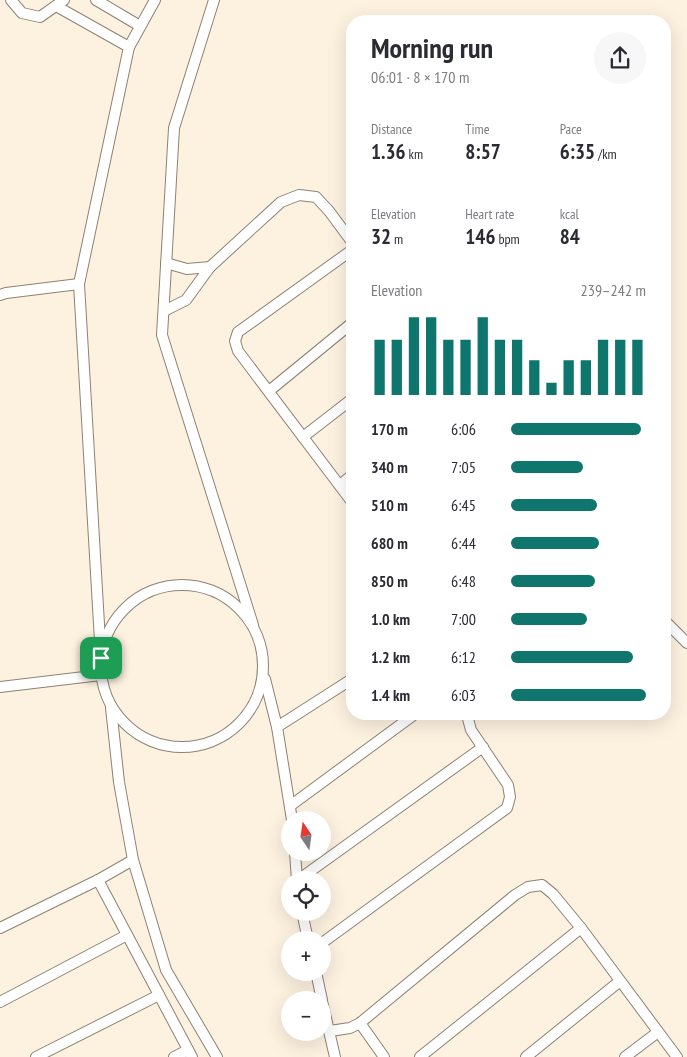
<!DOCTYPE html>
<html lang="en">
<head>
<meta charset="utf-8">
<style>
	body { margin:0; font-family:"PT Sans Narrow",sans-serif; background:#f7f7f7; color:#2b2b33; height:100vh; display:flex; flex-direction:column; font-size:19px; white-space:nowrap }
	* { box-sizing:border-box; margin:0 }
	p { font-size:16px; color:#7c7c81 }
	.icon { flex:none; width:28px; height:28px; fill:none; stroke:currentColor; stroke-width:2; stroke-linecap:round; stroke-linejoin:round }
	.map { position:relative; flex:1; overflow:hidden }
	.side { position:absolute; left:346px; top:15px; width:325px; height:705px; display:flex; flex-direction:column; background:#fff; border-radius:20px; box-shadow:0 5px 20px #0002 }
	.side>* { flex:none }
	.needle { width:32px; rotate:347deg }
	.buttons { position:absolute; left:281px; top:811px; display:grid; gap:10px }
	.buttons a { display:grid; place-items:center; width:50px; height:50px; border-radius:50%; background:#fff; box-shadow:0 5px 20px #0002; font-size:25px }
	.pin { position:absolute; display:grid; place-items:center; width:42px; height:42px; color:#fff; margin:-21px; border-radius:10px; box-shadow:0 2px 8px #0006 }
	.round { display:grid; place-items:center; flex:none; width:52px; height:52px; border-radius:26px; background:#f7f7f7 }
	.head { display:flex; align-items:center; justify-content:space-between; height:85px; padding:0 25px }
	h1 { font-size:28px; font-weight:700; line-height:38px }
	.figures { display:grid; grid-template-columns:repeat(3,1fr); gap:8px; height:85px; padding:5px 25px }
	.figures div { display:grid; align-content:center }
	.figures b { font-size:21px; font-weight:700 }
	.figures small { font-size:14px; font-weight:400 }
	.figures p { font-size:14px }
	.chart { height:140px; padding:10px 25px }
	.chart p { display:flex; justify-content:space-between }
	.chart svg { width:100%; height:90px; margin-top:5px; stroke:#0f766e; stroke-width:6 }
	ul { padding:0 25px; list-style:none; font-size:16px }
	li { display:grid; grid-template-columns:80px 60px 1fr; align-items:center; height:38px }
	li i { height:12px; border-radius:6px; background:#0f766e }
	.map>svg:first-child { display:block }
	.lines { fill:none; stroke-linecap:round; stroke-linejoin:round }
	.lane-casing { stroke:#8d8273; stroke-width:12 }
	.lane { stroke:#fff; stroke-width:10 }
</style>
</head>
<body>
<div class="map">
<svg width="687" height="1057" viewBox="0 0 687 1057">
	<rect width="100%" height="100%" fill="#fdf1e0"/>
	<g class="lines">
		<!-- lane casing -->
		<g class="lane-casing">
			<g id="lane">
				<path d="M11 0 22 13 40 17 64 0"/>
				<path d="M96 0 140 26"/>
				<path d="M214 0 174 128 162 335 253 625"/>
				<path d="M56 6 129 47"/>
				<path d="M352 250 238 332 235 341 238 351 352 502"/>
				<path d="M166 263 187 269 210 267 281 202 299 195 316 197 329 211 352 242"/>
				<path d="M0 295 6 293 79 284"/>
				<path d="M164 311 186 300 210 267"/>
				<path d="M269 391 352 323"/>
				<path d="M303 437 352 399"/>
				<path d="M340 485 352 475"/>
				<circle cx="182" cy="666" r="81"/>
				<path d="M665 621 687 643"/>
				<path d="M101 658 79 284 129 47 155 0"/>
				<path d="M265 679 277 727 292 820"/>
				<path d="M0 687 101 675"/>
				<path d="M111 708 119 782 133 860 166 970 217 1057"/>
				<path d="M277 727 352 679"/>
				<path d="M290 806 415 714"/>
				<path d="M295 852 297 880"/>
				<path d="M98 880 192 1057"/>
				<path d="M298 880 483 747"/>
				<path d="M302 912 308 940"/>
				<path d="M0 928 98 880 133 860"/>
				<path d="M322 943 507 808 510 797 508 785 471 730 467 715 468 714"/>
				<path d="M316 972 322 1000"/>
				<path d="M322 1001 335 1057"/>
				<path d="M0 1002 127 935"/>
				<path d="M360 1023 384 1057"/>
				<path d="M330 1031 350 1028 360 1023 515 895 528 887 542 885 553 894 581 928 677 1057"/>
				<path d="M36 1057 159 995"/>
				<path d="M174 1057 188 1050"/>
				<path d="M420 1057 581 928"/>
				<path d="M526 1057 620 981"/>
				<path d="M625 1057 658 1032"/>
			</g>
		</g>
		<!-- lane -->
		<use href="#lane" class="lane"/>
	</g>
</svg>
<div class="buttons">
<a><svg class="needle" viewBox="-14 -14 28 28"><path d="M0-13l5 13h-10z" fill="#e53935"/><path d="M0 13l5-13h-10z" fill="#7c7c81"/></svg></a>
<a><svg class="icon" aria-label="locate" viewBox="0 0 24 24"><circle cx="12" cy="12" r="6"/><path d="M12 2v4M12 18v4M2 12h4M18 12h4"/></svg></a>
<a>+</a>
<a>−</a>
</div>
<div class="pin" style="left:101px;top:658px;background:#1e9e55"><svg class="icon" aria-label="arrive" viewBox="0 0 24 24"><path d="M6 21V4h12l-3 4 3 4H6"/></svg></div>
<section class="side">
<div class="head"><div><h1>Morning run</h1><p>06:01 · 8 × 170 m</p></div><a class="round"><svg class="icon" aria-label="share" viewBox="0 0 24 24"><path d="M12 15V3M7 8l5-5 5 5M5 13v7h14v-7"/></svg></a></div>
<div class="figures">
<div><p>Distance</p><b>1.36<small> km</small></b></div>
<div><p>Time</p><b>8:57</b></div>
<div><p>Pace</p><b>6:35<small> /km</small></b></div>
</div>
<div class="figures">
<div><p>Elevation</p><b>32<small> m</small></b></div>
<div><p>Heart rate</p><b>146<small> bpm</small></b></div>
<div><p>kcal</p><b>84</b></div>
</div>
<div class="chart"><p><span>Elevation</span>239–242 m</p>
<svg viewBox="0 0 160 44" preserveAspectRatio="none"><path d="M5 44V17M15 44V17M25 44V6M35 44V6M45 44V17M55 44V17M65 44V6M75 44V17M85 44V17M95 44V27M105 44V38M115 44V27M125 44V27M135 44V17M145 44V17M155 44V17"/></svg>
</div>
<ul>
<li><b>170 m</b>6:06<i style="width:96%"></i></li>
<li><b>340 m</b>7:05<i style="width:53%"></i></li>
<li><b>510 m</b>6:45<i style="width:64%"></i></li>
<li><b>680 m</b>6:44<i style="width:65%"></i></li>
<li><b>850 m</b>6:48<i style="width:62%"></i></li>
<li><b>1.0 km</b>7:00<i style="width:56%"></i></li>
<li><b>1.2 km</b>6:12<i style="width:90%"></i></li>
<li><b>1.4 km</b>6:03<i style="width:100%"></i></li>
</ul>
</section>
</div>
</body>
</html>
